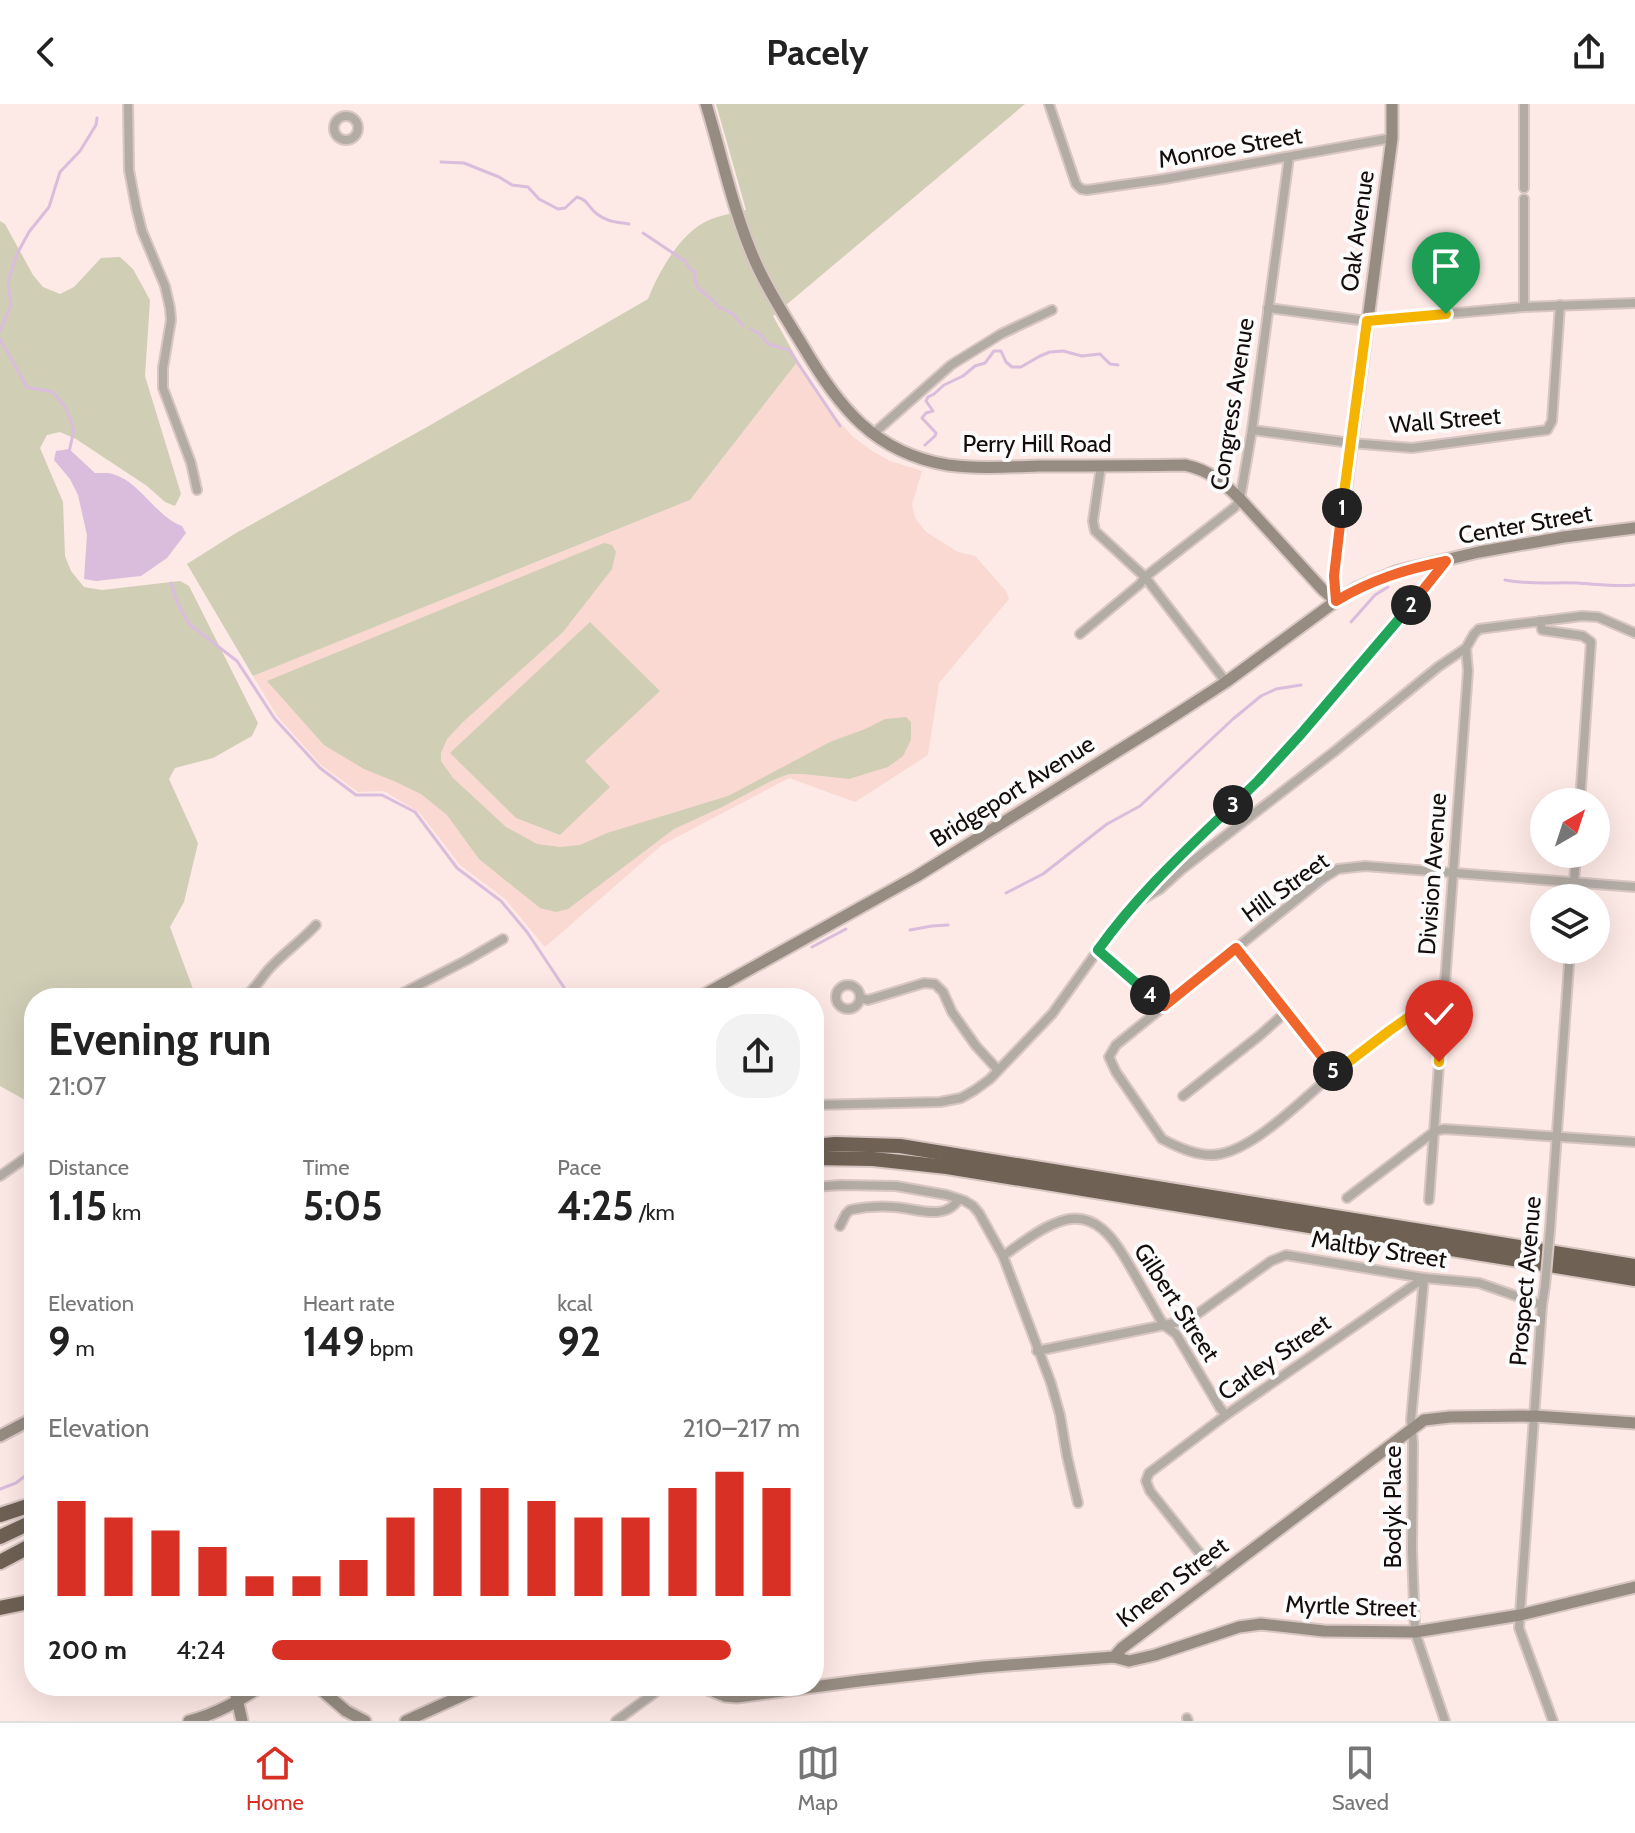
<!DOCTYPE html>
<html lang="en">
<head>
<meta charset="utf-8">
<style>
	body { margin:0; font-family:Cabin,sans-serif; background:#f2f2f2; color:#222; height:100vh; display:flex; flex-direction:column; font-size:30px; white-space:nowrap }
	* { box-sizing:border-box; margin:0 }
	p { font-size:26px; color:#767676 }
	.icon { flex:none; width:44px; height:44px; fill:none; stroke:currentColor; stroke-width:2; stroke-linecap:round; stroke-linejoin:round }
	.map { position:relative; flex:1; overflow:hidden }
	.side { position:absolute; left:24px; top:884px; width:800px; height:708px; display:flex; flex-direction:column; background:#fff; border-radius:32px; box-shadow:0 8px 32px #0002 }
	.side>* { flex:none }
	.needle { width:52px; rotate:39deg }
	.controls { position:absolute; left:1530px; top:684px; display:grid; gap:16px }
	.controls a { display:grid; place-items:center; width:80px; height:80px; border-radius:50%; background:#fff; box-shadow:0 8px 32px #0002; font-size:40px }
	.pin { position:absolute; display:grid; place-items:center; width:68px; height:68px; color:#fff; margin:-82px -34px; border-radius:50% 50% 50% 0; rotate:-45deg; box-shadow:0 0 8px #0007 }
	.pin .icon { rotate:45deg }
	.km { position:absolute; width:40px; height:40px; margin:-20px; border-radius:50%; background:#222; color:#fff; font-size:22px; line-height:40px; text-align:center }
	.round { display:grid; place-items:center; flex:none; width:84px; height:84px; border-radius:32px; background:#f2f2f2 }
	.head { display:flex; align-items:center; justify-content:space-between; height:136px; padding:0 24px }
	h1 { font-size:44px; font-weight:700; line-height:60px }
	.figures { display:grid; grid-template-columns:repeat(3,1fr); gap:12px; height:136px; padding:8px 24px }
	.figures div { display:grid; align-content:center }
	.figures b { font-size:40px; font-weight:700 }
	.figures small { font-size:22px; font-weight:400 }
	.figures p { font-size:22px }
	.chart { height:224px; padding:16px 24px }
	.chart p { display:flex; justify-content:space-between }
	.chart svg { width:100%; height:144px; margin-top:8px; stroke:#d93025; stroke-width:6 }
	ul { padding:0 24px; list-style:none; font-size:26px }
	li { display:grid; grid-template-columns:128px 96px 1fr; align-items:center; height:60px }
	li i { height:20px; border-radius:10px; background:#d93025 }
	header { display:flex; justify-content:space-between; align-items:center; height:104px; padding:0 24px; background:#fff; font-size:36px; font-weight:700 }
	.tabs { display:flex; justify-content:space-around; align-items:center; height:112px; border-top:2px solid #e0e0e0; background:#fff; font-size:22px; color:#767676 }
	.tabs a { display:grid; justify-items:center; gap:4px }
	.tabs .selected { color:#d93025 }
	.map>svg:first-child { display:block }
	.built { fill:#f9d9d2 }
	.green { fill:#d1ceb6 }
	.water { fill:#dabddc }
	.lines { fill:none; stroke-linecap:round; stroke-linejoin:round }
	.stream { stroke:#dabddc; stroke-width:3 }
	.street-casing { stroke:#d8c6c2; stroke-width:12 }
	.secondary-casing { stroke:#d8c6c2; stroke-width:15 }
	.highway-casing { stroke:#d8c6c2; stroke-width:18 }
	.street { stroke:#b3aca5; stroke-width:8 }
	.secondary { stroke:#968c82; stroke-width:11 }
	.highway { stroke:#6f6154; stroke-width:14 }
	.street-bridge-casing { stroke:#d8c6c2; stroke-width:12; stroke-linecap:butt }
	.street-bridge { stroke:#b3aca5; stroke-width:8 }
	.split-1-casing { stroke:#fff; stroke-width:16 }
	.split-2-casing { stroke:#fff; stroke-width:16 }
	.split-3-casing { stroke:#fff; stroke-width:16 }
	.split-4-casing { stroke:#fff; stroke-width:16 }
	.split-5-casing { stroke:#fff; stroke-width:16 }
	.split-6-casing { stroke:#fff; stroke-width:16 }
	.split-1 { stroke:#f5b400; stroke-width:10 }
	.split-2 { stroke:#f0652b; stroke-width:10 }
	.split-3 { stroke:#22a559; stroke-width:10 }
	.split-4 { stroke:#22a559; stroke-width:10 }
	.split-5 { stroke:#f0652b; stroke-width:10 }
	.split-6 { stroke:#f5b400; stroke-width:10 }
	.labels { text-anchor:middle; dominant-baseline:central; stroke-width:8; stroke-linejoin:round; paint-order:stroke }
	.street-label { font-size:24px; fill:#140d0b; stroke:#fbfbfb }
</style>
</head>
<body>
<header><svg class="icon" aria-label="back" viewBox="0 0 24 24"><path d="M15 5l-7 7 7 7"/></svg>Pacely<svg class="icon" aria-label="share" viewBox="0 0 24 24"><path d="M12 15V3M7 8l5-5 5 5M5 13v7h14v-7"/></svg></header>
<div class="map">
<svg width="1635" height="1617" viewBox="0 0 1635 1617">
	<rect width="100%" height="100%" fill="#fde9e5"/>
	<!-- built -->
	<path class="built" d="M798 257 835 312 852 332 872 347 890 357 922 367 912 400 915 414 926 428 958 448 975 452 1006 487 1009 495 939 579 928 651 855 698 789 674 662 741 545 843 505 795 460 761 420 709 384 687 358 688 321 661 278 613 253 572 690 396Z"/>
	<!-- green -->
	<g class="green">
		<path d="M716 0H1025L773 212 798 257 690 396 253 572 187 460 236 429 427 323 648 195C659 167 681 128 709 116 721 111 734 109 746 106Z"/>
		<path d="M0 117 5 120 33 171 43 183 60 190 74 183 101 154 120 153 133 165 150 196 145 272 181 390 175 402 165 398 147 382 76 335 60 328 47 331 40 344 63 398 65 452 71 467 84 483 102 486 180 477 189 482 258 619 252 632 213 654 175 664 169 675 198 739 184 798 170 823 193 885 187 894H34V1001L0 982Z"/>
		<path d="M604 439 612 441 616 448 612 465 563 528 463 618 447 635 441 649V657L453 674 506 723 537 740 560 743 580 741 607 729 728 692 830 638 865 625 885 615 906 613 911 618V636L903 652 888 663 849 675 803 670H789L771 677 720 704 674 725 568 805 556 808 540 804 479 755 447 711 421 690 396 678 364 665 324 641 267 577Z"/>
		<path d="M590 518 660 587 585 657 610 683 560 731 516 714 450 649Z"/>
	</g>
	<!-- water -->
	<path class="water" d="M69 345 95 369C100 369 104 369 108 369 139 374 154 412 182 422L186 429 167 454 141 472 96 477 84 475 87 431 78 391 70 375 54 356 56 347Z"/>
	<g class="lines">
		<!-- stream -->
		<g class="stream">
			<path d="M441 58 464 59 499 73 512 81 528 83 539 95 558 105 565 104 577 93C588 96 588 103 597 110 607 118 617 118 629 120"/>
			<path d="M643 129 685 157 690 165 695 168V177L699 185 714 197 717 202 733 210 743 222"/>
			<path d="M751 225 759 229 768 240 789 246 840 322"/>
			<path d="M0 227 11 201 8 178 17 150 29 128 49 103 60 68 80 47 96 21 97 14"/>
			<path d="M0 235 27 283 53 288 66 304 74 326 69 348"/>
			<path d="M925 341 935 332 936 329 922 314 926 309 933 307 926 297 928 293 934 290 944 281 963 272 975 262 985 259 994 247H1001L1006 258 1012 263H1021L1040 252 1050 248 1063 247 1082 252 1100 250 1110 260 1118 261"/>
			<path d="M1505 476C1529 481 1552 478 1577 479 1596 480 1616 483 1635 481"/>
			<path d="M171 479 177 498 189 520 237 557 275 615 320 664 356 691H382L415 708 457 764 501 797 527 828 571 894"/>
			<path d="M1351 518 1375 491 1388 483"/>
			<path d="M1006 789 1043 770 1107 720 1140 702 1233 615 1261 592 1276 585 1301 581"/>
			<path d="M910 826 932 822 948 821"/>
			<path d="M812 843 846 825"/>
			<path d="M748 894 750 892"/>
			<path d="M0 1385 16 1379 34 1365"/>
		</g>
		<!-- street casing -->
		<g class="street-casing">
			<g id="street">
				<path d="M128 0 129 66 136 103 142 127 165 182 170 204 171 216 163 264V284L191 359 197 386"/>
				<path d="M1049 0 1076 80 1081 85 1087 86 1164 75 1392 34"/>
				<circle cx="346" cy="24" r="12"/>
				<path d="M1524 84V0"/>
				<path d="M1524 203V95"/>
				<path d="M1268 204 1367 217 1524 203 1635 199"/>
				<path d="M1252 326 1351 339 1412 344 1547 326 1552 317 1560 201"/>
				<path d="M873 330 951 261 1001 230 1052 206"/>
				<path d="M1101 362 1093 417 1095 427 1145 473 1226 578"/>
				<path d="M1540 517 1542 526 1583 532 1591 538 1580 698"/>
				<path d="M1080 530 1140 480 1145 473 1235 403 1240 395 1252 326 1289 53"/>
				<path d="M1573 794 1576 750"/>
				<path d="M1141 796 1160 785 1181 766 1335 647 1438 563 1466 544 1474 530 1479 525 1582 512 1598 513 1635 529"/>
				<path d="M1236 844 1334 969"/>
				<path d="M1098 846 1164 902"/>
				<circle cx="848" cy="893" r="12"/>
				<path d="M1443 889C1406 915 1369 940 1334 969 1305 993 1257 1043 1220 1050 1201 1054 1179 1044 1162 1035L1116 968 1109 953 1116 941 1322 775 1338 765 1365 762 1635 783"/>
				<path d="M243 894C255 886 260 875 269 865 283 850 301 837 316 821"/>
				<path d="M393 894 467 856 503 835"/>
				<path d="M860 894 868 896 924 879 935 880 943 888 952 908 976 942 998 966"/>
				<path d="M1183 992 1259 932 1286 908"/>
				<path d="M814 1001 940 998 961 994 975 986 990 975 1052 910 1119 817 1149 783 1258 677 1285 648 1401 514 1446 457"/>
				<path d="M0 1072 34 1048"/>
				<path d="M814 1083 841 1081 896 1082 947 1091 965 1097 973 1102 979 1109 1003 1152 1051 1279 1060 1311 1067 1352 1078 1399"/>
				<path d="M1347 1094 1435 1027 1444 1025 1635 1038"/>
				<path d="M1429 1096 1468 567 1466 544"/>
				<path d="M840 1122 846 1110 850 1106C864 1103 880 1102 894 1103 916 1104 945 1118 959 1095"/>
				<path d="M1550 1126 1570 846"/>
				<path d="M1003 1152C1019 1141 1037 1126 1056 1119 1098 1101 1118 1142 1135 1171 1143 1186 1152 1200 1160 1215L1165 1222 1176 1230 1220 1304 1226 1311"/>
				<path d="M1424 1174 1411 1316 1413 1339 1412 1445 1415 1528 1445 1617"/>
				<path d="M1545 1182 1542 1201 1519 1524 1553 1617"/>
				<path d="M1037 1247 1189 1216 1271 1157 1286 1151 1424 1174 1479 1179 1542 1201"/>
				<path d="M1217 1471 1150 1387 1146 1377 1149 1369 1226 1311 1424 1174"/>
				<path d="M1187 1614 1188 1617"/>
				<path d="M616 1617 664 1582"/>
			</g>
		</g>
		<!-- secondary casing -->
		<g class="secondary-casing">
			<g id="secondary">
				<path d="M706 0C722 52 733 107 755 157 768 187 786 214 803 242 838 302 874 349 948 361 978 365 1009 363 1039 362 1088 362 1137 362 1185 361 1209 366 1223 378 1240 395L1323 486 1336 497"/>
				<path d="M1336 497 1334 472 1392 34V0"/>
				<path d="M698 894 917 772 1166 617 1226 578 1336 497 1357 484 1398 467 1479 448 1564 433 1635 424"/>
				<path d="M0 1332 34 1314"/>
				<path d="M1114 1553 1129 1557 1155 1551 1239 1523 1261 1520 1324 1527 1415 1528 1520 1511 1635 1483"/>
				<path d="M234 1582 242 1617"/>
				<path d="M317 1582 346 1607 365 1617"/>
				<path d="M700 1582 725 1592 737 1593 859 1577 983 1563 1114 1553 1122 1544 1424 1316 1450 1313 1535 1312 1635 1319"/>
				<path d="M189 1617C215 1611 240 1596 262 1582"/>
				<path d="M406 1617 483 1582"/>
			</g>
		</g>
		<!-- highway casing -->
		<g class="highway-casing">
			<g id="highway">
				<path d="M814 1042 835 1040 900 1042 1635 1162"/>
				<path d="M814 1054 873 1055 947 1063 1635 1175"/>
				<path d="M0 1411 34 1400"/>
				<path d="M0 1433 34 1417"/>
				<path d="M0 1458 34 1440"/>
				<path d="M0 1504 34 1497"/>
			</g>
		</g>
		<!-- street -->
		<use href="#street" class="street"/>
		<!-- secondary -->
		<use href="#secondary" class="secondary"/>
		<!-- highway -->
		<use href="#highway" class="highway"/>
		<!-- street-bridge casing -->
		<g class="street-bridge-casing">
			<path id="street-bridge" d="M1545 1182 1550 1126"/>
		</g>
		<!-- street-bridge -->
		<use href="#street-bridge" class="street-bridge"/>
	</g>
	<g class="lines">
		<!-- split-1 casing -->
		<g class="split-1-casing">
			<path id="split-1" d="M1342 404 1367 217 1446 210"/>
		</g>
		<!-- split-2 casing -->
		<g class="split-2-casing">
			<path id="split-2" d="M1342 404 1334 472 1336 497C1371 476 1406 465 1446 457L1411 501"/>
		</g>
		<!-- split-3 casing -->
		<g class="split-3-casing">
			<path id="split-3" d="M1233 701 1258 677 1301 630 1411 501"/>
		</g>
		<!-- split-4 casing -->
		<g class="split-4-casing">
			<path id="split-4" d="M1150 891 1098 846C1137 791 1185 747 1233 701"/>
		</g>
		<!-- split-5 casing -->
		<g class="split-5-casing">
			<path id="split-5" d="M1150 891 1164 902 1236 844 1333 967"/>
		</g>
		<!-- split-6 casing -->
		<g class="split-6-casing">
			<path id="split-6" d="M1333 967 1334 969 1389 927 1443 889 1439 958"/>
		</g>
		<!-- split-1 -->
		<use href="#split-1" class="split-1"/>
		<!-- split-2 -->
		<use href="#split-2" class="split-2"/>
		<!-- split-3 -->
		<use href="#split-3" class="split-3"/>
		<!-- split-4 -->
		<use href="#split-4" class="split-4"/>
		<!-- split-5 -->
		<use href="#split-5" class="split-5"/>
		<!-- split-6 -->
		<use href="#split-6" class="split-6"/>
	</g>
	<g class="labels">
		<!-- street labels -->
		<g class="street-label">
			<text transform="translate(1230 43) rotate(-10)">Monroe Street</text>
			<text transform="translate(1357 127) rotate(-82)">Oak Avenue</text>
			<text transform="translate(1232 300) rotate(-81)">Congress Avenue</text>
			<text transform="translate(1445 316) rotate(-5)">Wall Street</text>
			<text x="1037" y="339">Perry Hill Road</text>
			<text transform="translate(1525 420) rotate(-10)">Center Street</text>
			<text transform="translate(1012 687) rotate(-32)">Bridgeport Avenue</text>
			<text transform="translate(1432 770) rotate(-86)">Division Avenue</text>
			<text transform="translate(1285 783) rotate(-36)">Hill Street</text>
			<text transform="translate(1379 1145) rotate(9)">Maltby Street</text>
			<text transform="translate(1525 1177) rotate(-85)">Prospect Avenue</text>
			<text transform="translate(1177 1198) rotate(57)">Gilbert Street</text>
			<text transform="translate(1274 1253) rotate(-35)">Carley Street</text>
			<text transform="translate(1392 1403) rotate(-90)">Bodyk Place</text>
			<text transform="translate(1172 1478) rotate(-37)">Kneen Street</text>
			<text transform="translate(1351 1502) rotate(2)">Myrtle Street</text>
		</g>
	</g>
</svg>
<div class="controls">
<a><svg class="needle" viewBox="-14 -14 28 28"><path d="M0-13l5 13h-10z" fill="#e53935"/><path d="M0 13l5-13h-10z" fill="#767676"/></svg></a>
<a><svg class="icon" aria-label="layers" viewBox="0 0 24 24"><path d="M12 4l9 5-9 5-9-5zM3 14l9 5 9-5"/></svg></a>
</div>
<div class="pin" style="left:1446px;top:210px;background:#1e9e55"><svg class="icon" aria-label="arrive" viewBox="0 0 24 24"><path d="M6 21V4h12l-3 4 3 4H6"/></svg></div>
<div class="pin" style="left:1439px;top:958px;background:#d93025"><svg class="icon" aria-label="check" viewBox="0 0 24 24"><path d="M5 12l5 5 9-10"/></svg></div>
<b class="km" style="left:1342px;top:404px">1</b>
<b class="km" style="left:1411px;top:501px">2</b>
<b class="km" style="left:1233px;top:701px">3</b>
<b class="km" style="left:1150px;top:891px">4</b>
<b class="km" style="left:1333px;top:967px">5</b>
<section class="side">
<div class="head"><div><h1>Evening run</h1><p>21:07</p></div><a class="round"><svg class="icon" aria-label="share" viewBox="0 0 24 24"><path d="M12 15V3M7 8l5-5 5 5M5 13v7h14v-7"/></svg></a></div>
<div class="figures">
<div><p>Distance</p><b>1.15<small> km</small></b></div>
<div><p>Time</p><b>5:05</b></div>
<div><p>Pace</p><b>4:25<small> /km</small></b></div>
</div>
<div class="figures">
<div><p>Elevation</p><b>9<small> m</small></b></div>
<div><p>Heart rate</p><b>149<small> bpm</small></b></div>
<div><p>kcal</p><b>92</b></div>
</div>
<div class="chart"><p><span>Elevation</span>210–217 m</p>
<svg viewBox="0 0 160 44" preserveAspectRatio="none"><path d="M5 44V15M15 44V20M25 44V24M35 44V29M45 44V38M55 44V38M65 44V33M75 44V20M85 44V11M95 44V11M105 44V15M115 44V20M125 44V20M135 44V11M145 44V6M155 44V11"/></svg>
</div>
<ul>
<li><b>200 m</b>4:24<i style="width:87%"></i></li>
</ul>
</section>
</div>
<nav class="tabs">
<a class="selected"><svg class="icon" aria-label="home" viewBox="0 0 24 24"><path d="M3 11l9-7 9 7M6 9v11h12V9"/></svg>Home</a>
<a><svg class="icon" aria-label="map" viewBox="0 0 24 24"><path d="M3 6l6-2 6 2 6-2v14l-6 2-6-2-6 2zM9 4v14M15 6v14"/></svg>Map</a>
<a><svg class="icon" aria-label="saved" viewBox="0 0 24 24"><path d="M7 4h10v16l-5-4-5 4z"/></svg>Saved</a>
</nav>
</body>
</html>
